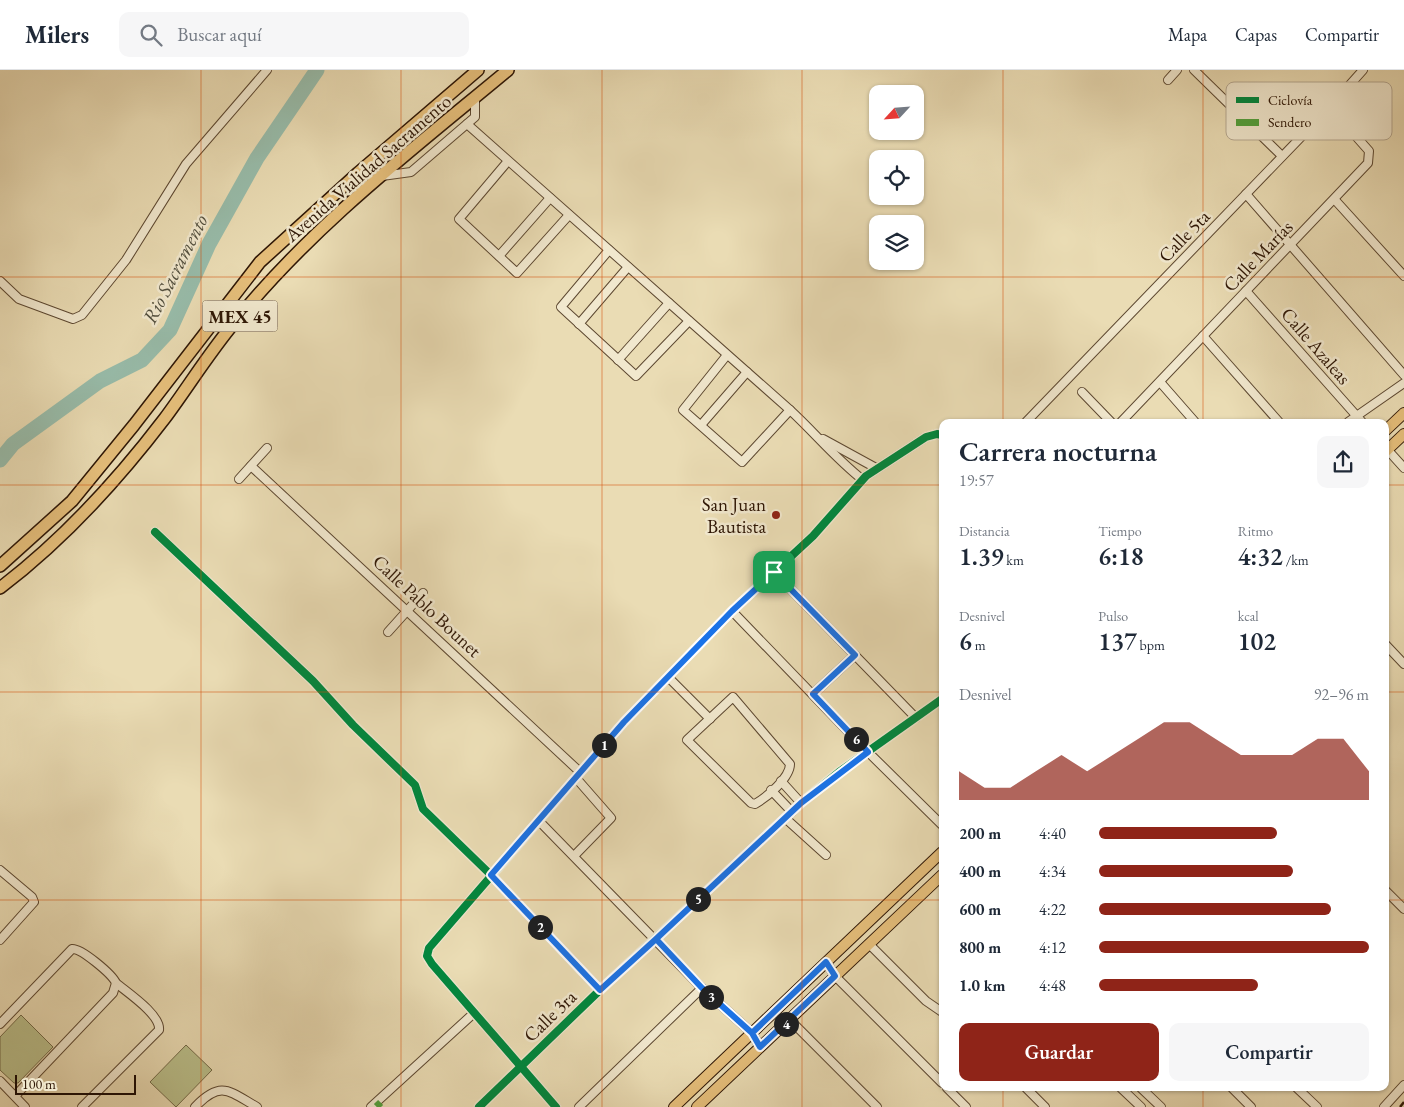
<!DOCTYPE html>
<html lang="es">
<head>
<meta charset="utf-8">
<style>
	body { margin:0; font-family:"EB Garamond",serif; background:#f6f6f7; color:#1f2937; height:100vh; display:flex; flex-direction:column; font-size:19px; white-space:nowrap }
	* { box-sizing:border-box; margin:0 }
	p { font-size:16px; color:#747a83 }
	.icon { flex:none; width:28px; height:28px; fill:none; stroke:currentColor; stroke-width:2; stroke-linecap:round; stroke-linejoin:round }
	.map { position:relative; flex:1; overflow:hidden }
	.side { position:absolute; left:939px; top:349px; width:450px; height:672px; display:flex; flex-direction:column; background:#fff; border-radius:10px; box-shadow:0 1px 4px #0004 }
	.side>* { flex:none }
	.needle { width:32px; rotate:244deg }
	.buttons { position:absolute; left:869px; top:15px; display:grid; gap:10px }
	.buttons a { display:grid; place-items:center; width:55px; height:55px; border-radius:10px; background:#fff; box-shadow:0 1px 4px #0004; font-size:25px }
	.scale { position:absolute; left:15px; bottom:12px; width:121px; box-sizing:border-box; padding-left:5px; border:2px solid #2e1605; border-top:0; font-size:14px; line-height:18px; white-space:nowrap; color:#2e1605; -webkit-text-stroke:4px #f1e8ce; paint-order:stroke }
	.pin { position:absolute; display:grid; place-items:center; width:42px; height:42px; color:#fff; margin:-21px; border-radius:10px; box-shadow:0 2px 8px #0006 }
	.km { position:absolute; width:25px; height:25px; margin:-12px; border-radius:50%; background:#222; color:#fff; font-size:14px; line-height:25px; text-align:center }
	.round { display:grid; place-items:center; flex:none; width:52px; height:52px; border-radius:10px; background:#f6f6f7 }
	.overview { display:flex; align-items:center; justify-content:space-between; height:85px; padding:0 20px }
	h1 { font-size:28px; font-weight:600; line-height:38px }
	.stats { display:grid; grid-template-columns:repeat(3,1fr); gap:8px; height:85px; padding:5px 20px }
	.stats div { display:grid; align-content:center }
	.stats b { font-size:25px; font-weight:600 }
	.stats small { font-size:14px; font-weight:400 }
	.stats p { font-size:14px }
	.chart { height:140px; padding:10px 20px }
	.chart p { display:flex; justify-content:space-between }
	.chart svg { width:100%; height:90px; margin-top:5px; fill:#8f2418; opacity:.7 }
	.action { display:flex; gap:10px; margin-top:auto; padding:10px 20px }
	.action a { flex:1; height:58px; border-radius:10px; background:#8f2418; color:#fff; font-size:20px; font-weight:600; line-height:58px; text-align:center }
	.action a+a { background:#f6f6f7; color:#1f2937 }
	ul { padding:0 20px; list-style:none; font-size:16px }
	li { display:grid; grid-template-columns:80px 60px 1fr; align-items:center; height:38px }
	li i { height:12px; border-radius:6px; background:#8f2418 }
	header { display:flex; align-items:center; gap:30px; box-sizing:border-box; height:70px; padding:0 25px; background:#fff; border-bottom:1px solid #e0e1e3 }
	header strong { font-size:24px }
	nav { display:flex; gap:28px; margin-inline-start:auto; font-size:18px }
	.search { width:350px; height:45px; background:#f6f6f7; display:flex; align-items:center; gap:12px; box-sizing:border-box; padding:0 18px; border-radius:10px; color:#747a83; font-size:19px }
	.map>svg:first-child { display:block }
	.green { fill:#babf8b; stroke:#746a48 }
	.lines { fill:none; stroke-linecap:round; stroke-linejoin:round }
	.river { stroke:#98bcaa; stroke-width:15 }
	.minor-casing { stroke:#5d4831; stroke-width:10 }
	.major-casing { stroke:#2e1605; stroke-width:12 }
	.highway-casing { stroke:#2e1605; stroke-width:14 }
	.minor { stroke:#f1e8ce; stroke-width:8 }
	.major { stroke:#e5be7a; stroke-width:10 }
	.highway { stroke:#e5be7a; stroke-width:11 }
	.rail { stroke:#2e1605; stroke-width:2.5; stroke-dasharray:9 9; stroke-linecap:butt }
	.quiet { stroke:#52a13d; stroke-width:6; stroke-dasharray:12 6; stroke-linecap:butt }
	.cycleway-casing { stroke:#f1e8ce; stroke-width:11 }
	.cycleway { stroke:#00873e; stroke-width:8 }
	.route-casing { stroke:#fff; stroke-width:10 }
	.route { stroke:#1a73e8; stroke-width:6 }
	.grid { fill:none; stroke:#d5520b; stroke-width:1; stroke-opacity:0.55 }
	.poi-dot { fill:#8f2418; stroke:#f1e8ce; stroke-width:2 }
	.labels { text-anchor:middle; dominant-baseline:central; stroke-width:5; stroke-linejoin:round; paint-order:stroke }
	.shield { fill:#f1e8ce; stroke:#685541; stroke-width:1 }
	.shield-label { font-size:18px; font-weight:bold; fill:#2e1605 }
	.street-label { font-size:19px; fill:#2e1605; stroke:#f1e8ce }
	.poi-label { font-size:19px; fill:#2e1605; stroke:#f1e8ce; text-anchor:end }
	.water-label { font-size:20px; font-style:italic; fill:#53503f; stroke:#f1e8ce }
	.key { fill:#f1e8ce; stroke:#b6a992; stroke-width:1 }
	.key-label { font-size:14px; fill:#2e1605 }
</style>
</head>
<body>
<header>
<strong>Milers</strong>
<div class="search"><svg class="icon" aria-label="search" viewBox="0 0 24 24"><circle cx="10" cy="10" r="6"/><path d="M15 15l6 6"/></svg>Buscar aquí</div>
<nav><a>Mapa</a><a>Capas</a><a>Compartir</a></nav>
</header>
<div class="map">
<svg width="1404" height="1037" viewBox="0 0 1404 1037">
	<rect width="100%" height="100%" fill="#eadcb4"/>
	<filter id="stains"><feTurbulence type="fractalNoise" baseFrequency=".004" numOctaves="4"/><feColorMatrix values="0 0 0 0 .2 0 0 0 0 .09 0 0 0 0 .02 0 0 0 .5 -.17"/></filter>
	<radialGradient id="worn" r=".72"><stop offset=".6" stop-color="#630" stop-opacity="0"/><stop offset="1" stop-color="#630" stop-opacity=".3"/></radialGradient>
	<!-- green -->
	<g class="green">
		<path d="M21 945 53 977 18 1013H14L0 1000V967Z"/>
		<path d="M186 975 212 1000 176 1037 150 1012Z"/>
	</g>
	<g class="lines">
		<!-- river -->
		<path class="river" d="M0 390 13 374 100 311 142 290 170 260 209 174 257 88 317 0"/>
		<!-- minor casing -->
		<g class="minor-casing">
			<g id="minor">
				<path d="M1194 0 1282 86"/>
				<path d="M1168 10 1177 0"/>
				<path d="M467 54 790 340C815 363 836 389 863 410"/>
				<path d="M508 91 459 149 517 203 569 145"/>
				<path d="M382 106 411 102 475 47V27"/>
				<path d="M1246 124 1404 305"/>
				<path d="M1335 130 1404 206"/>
				<path d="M609 180 561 237 636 306 689 251"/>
				<path d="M499 186 550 128"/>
				<path d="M0 211 19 229 73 249 82 245 126 190 186 94 267 0"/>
				<path d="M1246 221 1362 352"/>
				<path d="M579 254 628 197"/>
				<path d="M1203 266 1279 352"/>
				<path d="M727 285 683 340 742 392 790 340"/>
				<path d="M618 290 669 233"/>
				<path d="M1160 312 1195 352"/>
				<path d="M1082 322 1111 352"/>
				<path d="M1026 352 1330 37 1363 0"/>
				<path d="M1121 352 1368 93 1369 81 1330 37"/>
				<path d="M1348 352 1404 313"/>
				<path d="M701 355 747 302"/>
				<path d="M823 369 876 398"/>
				<path d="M1385 377 1404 398"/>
				<path d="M251 396 580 702"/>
				<path d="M239 409 267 378"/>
				<path d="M155 462 313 611 353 655 415 715 423 739 491 805 600 920"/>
				<path d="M774 502 916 648"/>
				<path d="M732 541 868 682 942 755"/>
				<path d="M388 562 423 523"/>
				<path d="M1385 574 1404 594"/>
				<path d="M668 607 710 649"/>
				<path d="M813 624 855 585"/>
				<path d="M733 627 790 694C790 708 767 727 755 734L751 733 687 670Z"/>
				<path d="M781 711 801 733"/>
				<path d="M771 720 792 742"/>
				<path d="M785 748 826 785"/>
				<path d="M539 751 702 918 752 963 760 977"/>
				<path d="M574 786 611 748 576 708"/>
				<path d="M0 800 32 827 34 832 0 870"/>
				<path d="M1385 820 1404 839"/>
				<path d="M869 874 926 931 942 942"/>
				<path d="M826 892 835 906 942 1013"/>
				<path d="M790 950 877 1037"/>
				<path d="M0 954 72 879C81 878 112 904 116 913L113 923 15 1026"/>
				<path d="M0 1011 25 1037"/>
				<path d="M947 1018 966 1037"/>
				<path d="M1026 1018 1045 1037"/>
				<path d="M1121 1018 1141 1037"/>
				<path d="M1141 1018 1161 1037"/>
				<path d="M1232 1018 1251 1037"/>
				<path d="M1297 1018 1317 1037"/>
				<path d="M82 1037 159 960C161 945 128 923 116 913"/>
				<path d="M195 1037C221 1010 229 1021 257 1037"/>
				<path d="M371 1037 474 943"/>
				<path d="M479 1037 600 920 801 733 839 702 942 629"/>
				<path d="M556 1037 432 894 427 886 429 878 624 652 732 541 813 466 866 406 926 367 937 364 942 365"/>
				<path d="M579 1037 702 918"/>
				<path d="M1384 1037 1404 1015"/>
			</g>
		</g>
		<!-- major casing -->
		<g class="major-casing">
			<g id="major">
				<path d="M1385 361 1404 343"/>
				<path d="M1385 382 1404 364"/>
				<path d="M674 1037 942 782"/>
				<path d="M697 1037 942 805"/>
			</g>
		</g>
		<!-- highway casing -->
		<g class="highway-casing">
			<g id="highway">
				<path d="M0 496 72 431 134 355 260 192 358 103 478 0"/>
				<path d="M0 518C63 470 117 411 165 348 188 317 209 283 234 253 312 156 413 79 508 0"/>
			</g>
		</g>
		<!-- minor -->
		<use href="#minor" class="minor"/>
		<!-- major -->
		<use href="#major" class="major"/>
		<!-- highway -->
		<use href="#highway" class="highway"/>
		<!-- rail -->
		<path class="rail" d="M1400 1037 1404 1032"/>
		<!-- quiet -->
		<path class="quiet" d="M376 1032 381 1037"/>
		<!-- cycleway casing -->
		<g class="cycleway-casing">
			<g id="cycleway">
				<path d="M155 462 313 611 353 655 415 715 423 739 491 805 600 920"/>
				<path d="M479 1037 600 920 801 733 839 702 942 629"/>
				<path d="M556 1037 432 894 427 886 429 878 624 652 732 541 813 466 866 406 926 367 937 364 942 365"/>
			</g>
		</g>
		<!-- cycleway -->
		<use href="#cycleway" class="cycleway"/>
	</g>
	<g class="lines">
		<!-- route casing -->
		<g class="route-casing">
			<path id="route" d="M774 502 732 541 624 652 491 805 600 920 656 869 702 918 752 963 826 892 835 906 760 977 752 963 702 918 656 869 801 733 868 682 813 624 855 585 774 502"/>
		</g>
		<!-- route -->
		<use href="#route" class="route"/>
	</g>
	<!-- grid -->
	<path class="grid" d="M201 0V1037M401 0V1037M602 0V1037M802 0V1037M1003 0V352M1203 0V352M0 207H1404M0 415H942M1385 415H1404M0 622H942M1385 622H1404M0 830H942M1385 830H1404M1003 1018V1037M1203 1018V1037"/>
	<!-- markers -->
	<circle class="poi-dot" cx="776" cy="445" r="5"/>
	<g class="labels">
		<!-- shield labels -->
		<rect class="shield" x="202.5" y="230.5" width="75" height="31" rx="4"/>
		<g class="shield-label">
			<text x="240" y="246">MEX 45</text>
		</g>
		<!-- street labels -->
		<g class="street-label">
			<text transform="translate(368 98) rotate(-41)">Avenida Vialidad Sacramento</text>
			<text transform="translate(1184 166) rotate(-46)">Calle 5ta</text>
			<text transform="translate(1258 186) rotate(-46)">Calle Marías</text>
			<text transform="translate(1316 276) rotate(49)">Calle Azaleas</text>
			<text transform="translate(427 536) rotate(43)">Calle Pablo Bounet</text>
			<text transform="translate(550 946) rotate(-44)">Calle 3ra</text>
		</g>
		<!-- poi labels -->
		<g class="poi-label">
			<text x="766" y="434">San Juan<tspan x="766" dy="22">Bautista</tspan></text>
		</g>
		<!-- water labels -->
		<g class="water-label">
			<text transform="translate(175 199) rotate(-63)">Rio Sacramento</text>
		</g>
	</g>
	<!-- legend -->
	<rect x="1226" y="12" width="166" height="58" rx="8" class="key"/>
	<rect x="1236" y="27" width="23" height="6" fill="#00873e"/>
	<rect x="1236" y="49" width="23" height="7" fill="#52a13d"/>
	<g class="key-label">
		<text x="1268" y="35">Ciclovía</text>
		<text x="1268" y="57">Sendero</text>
	</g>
	<rect width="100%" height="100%" filter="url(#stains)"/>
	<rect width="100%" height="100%" fill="url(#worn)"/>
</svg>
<div class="buttons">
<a><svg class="needle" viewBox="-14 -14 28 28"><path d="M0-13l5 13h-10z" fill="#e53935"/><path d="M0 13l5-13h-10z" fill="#747a83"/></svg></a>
<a><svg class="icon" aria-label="locate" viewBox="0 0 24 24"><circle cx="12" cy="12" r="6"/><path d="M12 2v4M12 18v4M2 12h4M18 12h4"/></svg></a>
<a><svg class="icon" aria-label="layers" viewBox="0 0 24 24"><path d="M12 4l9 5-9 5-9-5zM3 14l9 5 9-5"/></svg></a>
</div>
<div class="scale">100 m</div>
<div class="pin" style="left:774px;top:502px;background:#1e9e55"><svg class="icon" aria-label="arrive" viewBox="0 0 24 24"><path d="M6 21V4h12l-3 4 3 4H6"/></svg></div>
<b class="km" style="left:604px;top:675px">1</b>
<b class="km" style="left:540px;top:857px">2</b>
<b class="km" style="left:711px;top:927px">3</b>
<b class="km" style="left:786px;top:954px">4</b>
<b class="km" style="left:698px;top:829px">5</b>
<b class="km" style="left:856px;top:669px">6</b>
<section class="side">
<div class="overview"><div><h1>Carrera nocturna</h1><p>19:57</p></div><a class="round"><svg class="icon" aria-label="share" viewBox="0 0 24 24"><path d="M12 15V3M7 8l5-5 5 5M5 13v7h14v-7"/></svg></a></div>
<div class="stats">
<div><p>Distancia</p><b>1.39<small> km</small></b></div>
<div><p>Tiempo</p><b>6:18</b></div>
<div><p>Ritmo</p><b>4:32<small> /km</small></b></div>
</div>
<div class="stats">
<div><p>Desnivel</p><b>6<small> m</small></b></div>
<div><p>Pulso</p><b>137<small> bpm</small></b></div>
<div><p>kcal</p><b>102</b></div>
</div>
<div class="chart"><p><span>Desnivel</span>92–96 m</p>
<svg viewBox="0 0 160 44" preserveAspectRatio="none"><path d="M0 44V30L10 38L20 38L30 30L40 22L50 30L60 22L70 14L80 6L90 6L100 14L110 22L120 22L130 22L140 14L150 14L160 30V44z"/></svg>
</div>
<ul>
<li><b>200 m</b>4:40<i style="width:66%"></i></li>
<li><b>400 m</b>4:34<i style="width:72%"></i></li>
<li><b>600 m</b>4:22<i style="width:86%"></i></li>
<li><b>800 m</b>4:12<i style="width:100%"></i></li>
<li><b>1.0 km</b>4:48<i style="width:59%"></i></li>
</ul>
<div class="action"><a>Guardar</a><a>Compartir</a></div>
</section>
</div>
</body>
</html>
